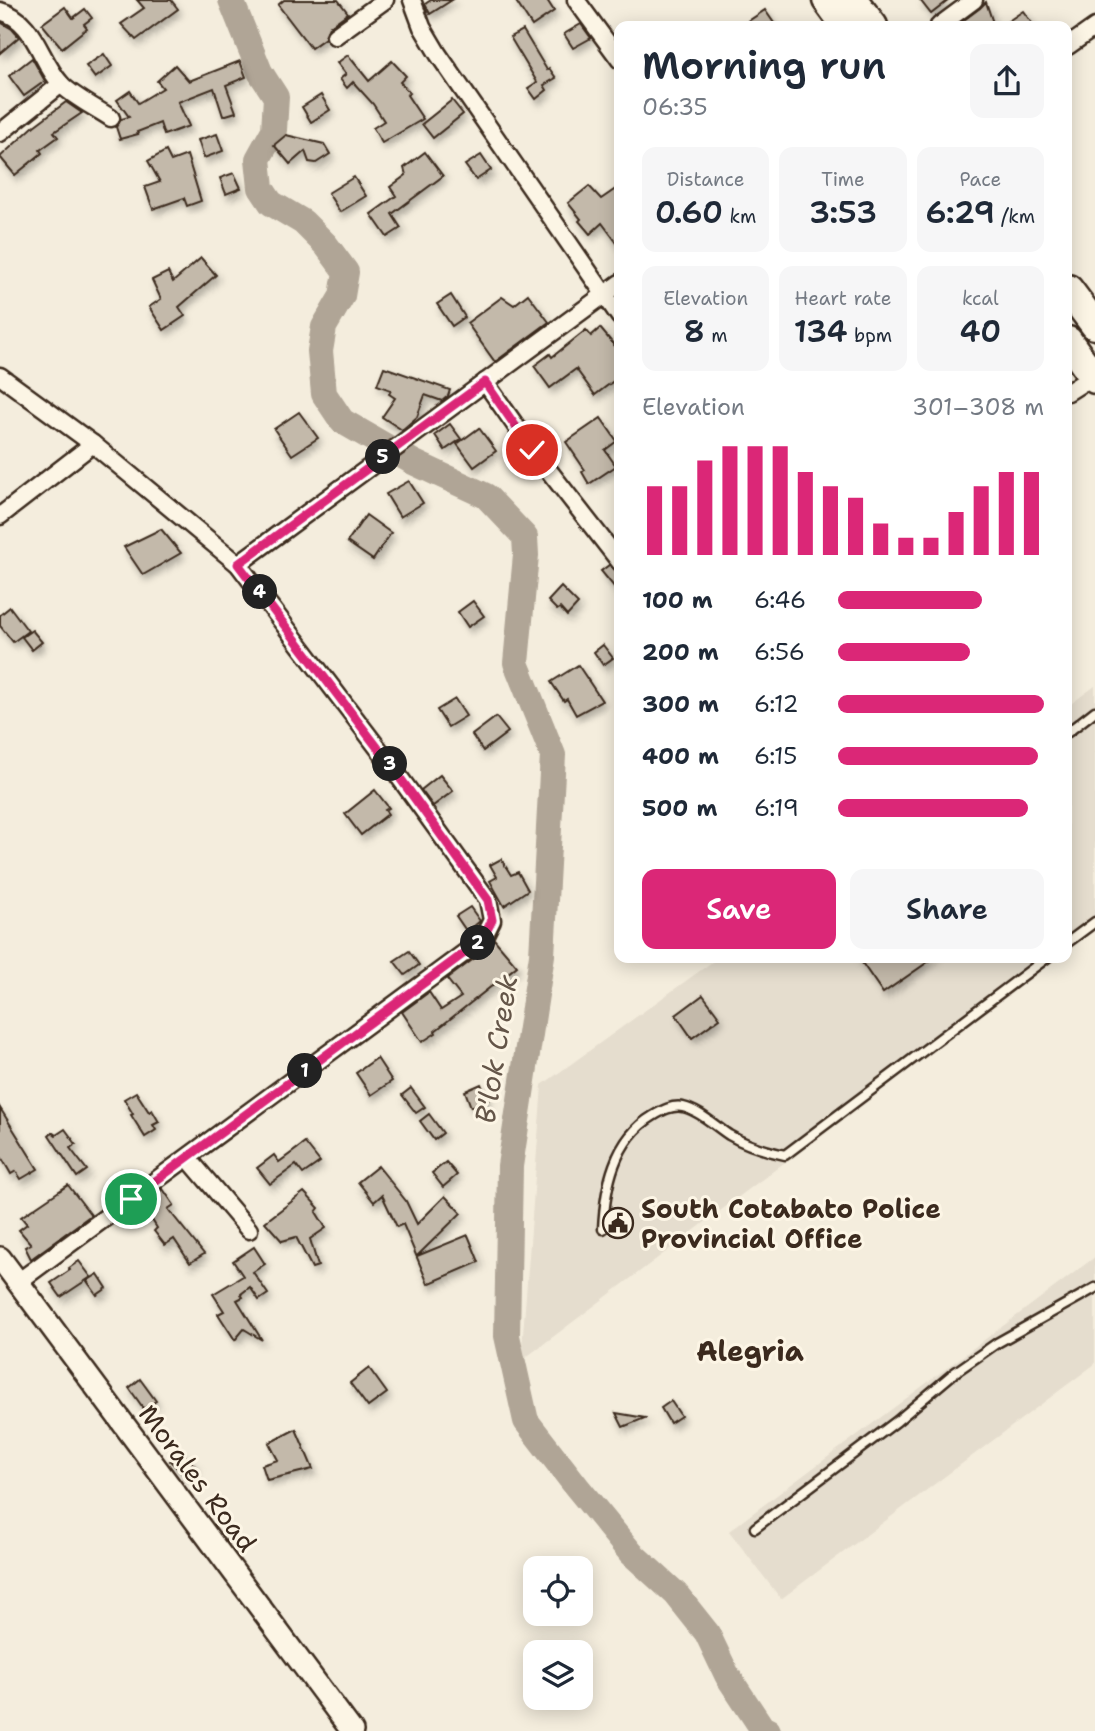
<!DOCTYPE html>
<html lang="en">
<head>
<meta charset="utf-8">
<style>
	body { margin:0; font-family:"Shantell Sans",sans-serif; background:#f6f6f7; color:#1f2937; height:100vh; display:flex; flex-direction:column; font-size:26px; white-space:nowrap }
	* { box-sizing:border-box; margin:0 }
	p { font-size:23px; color:#747a83 }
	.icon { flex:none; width:38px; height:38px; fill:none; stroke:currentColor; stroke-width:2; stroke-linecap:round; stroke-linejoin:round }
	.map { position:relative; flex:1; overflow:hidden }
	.sheet { position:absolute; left:614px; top:21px; width:458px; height:942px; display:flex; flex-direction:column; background:#fff; border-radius:14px; box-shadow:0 4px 18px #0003 }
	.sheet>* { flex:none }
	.fabs { position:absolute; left:523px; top:1556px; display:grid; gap:14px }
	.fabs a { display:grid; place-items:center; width:70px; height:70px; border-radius:14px; background:#fff; box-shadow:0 4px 18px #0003; font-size:35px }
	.pin { position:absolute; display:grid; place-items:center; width:60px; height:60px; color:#fff; margin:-30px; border:4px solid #fff; border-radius:50%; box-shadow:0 2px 7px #0007 }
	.km { position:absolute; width:35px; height:35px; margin:-18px; border-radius:50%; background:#222; color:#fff; font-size:19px; line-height:35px; text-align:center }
	.round { display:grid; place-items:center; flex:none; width:74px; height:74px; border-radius:14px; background:#f6f6f7 }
	.head { display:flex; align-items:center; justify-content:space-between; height:119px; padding:0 28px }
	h1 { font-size:38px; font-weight:600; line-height:52px }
	.figures { display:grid; grid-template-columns:repeat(3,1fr); gap:10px; height:119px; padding:7px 28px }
	.figures div { display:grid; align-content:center; border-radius:14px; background:#f6f6f7; text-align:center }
	.figures b { font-size:30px; font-weight:600 }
	.figures small { font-size:19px; font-weight:400 }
	.figures p { font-size:19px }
	.chart { height:196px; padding:14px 28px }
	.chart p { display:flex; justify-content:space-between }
	.chart svg { width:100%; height:126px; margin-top:7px; stroke:#db2777; stroke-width:6 }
	.action { display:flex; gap:14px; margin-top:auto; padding:14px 28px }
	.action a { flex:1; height:80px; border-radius:14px; background:#db2777; color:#fff; font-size:28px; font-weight:600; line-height:80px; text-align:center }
	.action a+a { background:#f6f6f7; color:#1f2937 }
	ul { padding:0 28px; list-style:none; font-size:23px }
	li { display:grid; grid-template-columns:112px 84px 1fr; align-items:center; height:52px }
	li i { height:18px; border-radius:9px; background:#db2777 }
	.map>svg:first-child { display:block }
	.built { fill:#e5ddce }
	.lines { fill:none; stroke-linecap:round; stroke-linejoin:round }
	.river { stroke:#b0a596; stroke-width:26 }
	.building { fill:#c3b9aa; stroke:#3b2a1e; stroke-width:2; filter:url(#shadow) }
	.lane-casing { stroke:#3b2a1e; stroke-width:13 }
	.street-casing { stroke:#3b2a1e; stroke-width:21 }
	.secondary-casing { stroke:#3b2a1e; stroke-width:26 }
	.highway-casing { stroke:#3b2a1e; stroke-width:33 }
	.lane { stroke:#fcf5e5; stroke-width:8 }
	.street { stroke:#fcf5e5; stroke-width:16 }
	.secondary { stroke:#fcf5e5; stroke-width:21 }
	.highway { stroke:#fcf5e5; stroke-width:28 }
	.route-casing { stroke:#fff; stroke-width:14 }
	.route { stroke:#db2777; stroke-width:9 }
	.labels { text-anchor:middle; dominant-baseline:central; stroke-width:6; stroke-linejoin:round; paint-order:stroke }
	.poi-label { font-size:26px; font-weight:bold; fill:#3b2a1e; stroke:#fcf5e5; text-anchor:start }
	.street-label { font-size:26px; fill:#3b2a1e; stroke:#fcf5e5 }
	.water-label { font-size:28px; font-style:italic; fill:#645548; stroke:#fcf5e5 }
	.neighbourhood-label { font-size:28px; font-weight:bold; fill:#3b2a1e; stroke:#fcf5e5 }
</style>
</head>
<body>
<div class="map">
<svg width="1095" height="1731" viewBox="0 0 1095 1731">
	<defs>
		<filter id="shadow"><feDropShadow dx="3" dy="5" stdDeviation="3.5" flood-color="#0004"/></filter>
	</defs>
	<rect width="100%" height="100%" fill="#f4eddd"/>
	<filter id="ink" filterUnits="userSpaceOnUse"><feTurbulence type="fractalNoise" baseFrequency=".0143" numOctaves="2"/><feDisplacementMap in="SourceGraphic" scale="14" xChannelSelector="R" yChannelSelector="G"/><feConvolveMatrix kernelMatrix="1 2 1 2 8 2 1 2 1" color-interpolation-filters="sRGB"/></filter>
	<g filter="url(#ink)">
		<!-- built -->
		<g class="built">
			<path d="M1095 686V928L1068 949V706Z"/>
			<path d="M719 957H1057L521 1361 542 1085Z"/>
			<path d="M1095 1257V1364L781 1599 729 1531Z"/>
		</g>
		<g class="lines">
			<!-- river -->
			<path class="river" d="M231 0 260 72 276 97 274 130 258 159 261 188 271 203 303 222 326 245 346 272 342 296 324 327 320 351 324 394 342 421 413 462 486 496 525 537 526 555 516 663 553 755 542 955 510 1166 507 1336 526 1421 577 1487 631 1553 676 1594 707 1633 727 1675 762 1728 768 1731"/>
		</g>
		<!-- building -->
		<g class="building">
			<path d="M137 0H171L178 9 136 40 121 24 144 8Z"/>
			<path d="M284 0H338L348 13 329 27 325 38 311 48 278 5Z"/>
			<path d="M431 0H452L430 14 425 4Z"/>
			<path d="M515 0H547L554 11 532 26Z"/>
			<path d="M920 0H949L931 14Z"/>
			<path d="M986 2 994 26H956L980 8Z"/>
			<path d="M65 7 73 18 85 9 92 18 84 24 87 28 62 48 42 24Z"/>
			<path d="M765 10 776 26H741Z"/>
			<path d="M1023 11 1034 26H1001Z"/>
			<path d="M0 22 12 29 19 37 0 53Z"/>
			<path d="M581 24 591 38 573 48 564 34Z"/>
			<path d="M523 30 547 70 549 68 556 78 544 85 547 90 536 99 528 88 537 82 510 37Z"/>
			<path d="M104 54 112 66 95 78 86 66Z"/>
			<path d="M348 55 369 81 392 61 406 76 400 82 410 93 407 95 423 119 382 143 373 128 384 121 373 104 353 82 347 88 340 79 346 74 337 63Z"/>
			<path d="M32 58 45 81 24 96 9 76Z"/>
			<path d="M240 61 246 77 226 85 236 112 223 116 214 88 178 102 189 126 164 135 160 123 137 132 138 134 120 139 116 127 121 119 129 117 117 100 130 91 138 103 163 88 157 81 175 65 189 81Z"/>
			<path d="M321 95 330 110 311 122 302 107Z"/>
			<path d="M452 100 463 114 433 138 422 124Z"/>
			<path d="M66 102 82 113 54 132 58 137 40 150 42 153 15 175 0 157 34 126Z"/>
			<path d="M217 134 223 151 204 158 198 140Z"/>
			<path d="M286 135 324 144 330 154 316 163 309 162 305 151 290 164 274 145Z"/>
			<path d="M166 151 171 161 187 155 201 201 187 206 184 198 153 209 145 187 160 182 148 161Z"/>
			<path d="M425 152 443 176 392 214 401 228 387 237 371 214 396 196 390 187 406 175 404 168Z"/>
			<path d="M481 155 491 170 476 180 465 165Z"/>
			<path d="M234 173 241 188 226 194 220 178Z"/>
			<path d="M354 177 366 196 340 212 328 193Z"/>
			<path d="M589 186 601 199 620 186V247L602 223 590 234 579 221 581 219 568 203Z"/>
			<path d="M201 258 216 275 179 307 185 316 164 330 149 307 161 299 152 280 168 272 173 282Z"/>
			<path d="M528 294 549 322 495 362 467 323 502 297 514 305Z"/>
			<path d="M451 295 465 317 452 326 437 304Z"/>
			<path d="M600 328 620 352V376L595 395 576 369 550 388 534 366 550 354 552 357 586 330 591 336Z"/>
			<path d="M384 367 450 390 448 396 442 401 425 395 417 417 402 430 382 417 395 398 389 394 391 390 377 385Z"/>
			<path d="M299 412 318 438 292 455 274 429Z"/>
			<path d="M601 418 617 441 605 450 616 466 589 484 582 472 585 470 566 442Z"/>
			<path d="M450 424 461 439 445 450 435 435Z"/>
			<path d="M479 428 496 451 474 467 457 444Z"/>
			<path d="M409 481 423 503 400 517 386 494Z"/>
			<path d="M366 515 391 533 373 560 347 542Z"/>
			<path d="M161 529 181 553 143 575 124 547Z"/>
			<path d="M609 565 620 572V594L601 571Z"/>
			<path d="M561 587 578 604 567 616 560 608 557 610 548 601Z"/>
			<path d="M473 601 484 616 468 627 458 612Z"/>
			<path d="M10 607 28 631 13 642 0 626V615Z"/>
			<path d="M32 630 42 642 32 650 22 637Z"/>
			<path d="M603 645 613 658 603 665 594 652Z"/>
			<path d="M578 665 602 701 576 715 567 699 564 701 551 682Z"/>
			<path d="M455 699 466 716 448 727 437 710Z"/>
			<path d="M496 717 508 732 483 751 472 735Z"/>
			<path d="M440 775 453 791 433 806 421 790Z"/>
			<path d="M375 790 389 808 385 810 388 814 361 835 345 814Z"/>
			<path d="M501 859 511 875 518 872 528 890 504 906 490 881 497 877 490 865Z"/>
			<path d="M470 907 480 921 467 932 456 916Z"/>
			<path d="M494 939 517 966 435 1031 436 1033 422 1042 402 1012 429 992 441 1010 461 997 447 979 488 948Z"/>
			<path d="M409 951 419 965 405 975 394 961Z"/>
			<path d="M858 957H935L883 993Z"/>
			<path d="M703 995 720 1018 692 1038 676 1015Z"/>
			<path d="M377 1058 392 1081 371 1095 356 1073Z"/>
			<path d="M481 1084 488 1100 471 1107 465 1091Z"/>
			<path d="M411 1088 425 1107 416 1113 402 1095Z"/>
			<path d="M136 1092 149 1112 152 1110 159 1122 153 1125 156 1130 145 1137 131 1115 133 1114 124 1099Z"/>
			<path d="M0 1108 38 1169 21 1179 16 1171 11 1174 0 1155Z"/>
			<path d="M429 1114 443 1133 434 1140 420 1121Z"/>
			<path d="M65 1129 76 1144 70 1148 87 1170 77 1177 49 1135 52 1132 56 1135Z"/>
			<path d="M305 1143 320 1162 303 1174 296 1165 270 1184 257 1168 274 1155 279 1162Z"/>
			<path d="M446 1162 457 1175 443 1187 432 1173Z"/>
			<path d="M378 1166 406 1201 417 1224 445 1196 461 1213 417 1256 468 1235 479 1262 428 1284 403 1224 397 1227 382 1195 374 1202 358 1182Z"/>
			<path d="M68 1185 91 1215 31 1259 25 1247 31 1244 19 1230 27 1224 21 1217Z"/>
			<path d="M163 1189 174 1205 168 1209 204 1254 190 1263 174 1239 165 1245 154 1231 157 1228 142 1204Z"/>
			<path d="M304 1192 319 1208 316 1212 326 1228 310 1239 318 1266 312 1268 296 1237 282 1241 265 1222Z"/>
			<path d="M254 1247 265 1264 253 1272 268 1294 259 1300 250 1287 241 1294 243 1297 237 1300 262 1340 244 1329 235 1340 218 1314 224 1311 213 1294 243 1276 233 1261Z"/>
			<path d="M79 1261 91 1277 61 1297 51 1283 70 1270 69 1268Z"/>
			<path d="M98 1274 107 1288 97 1295 87 1281Z"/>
			<path d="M369 1368 387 1393 368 1407 350 1383Z"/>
			<path d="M140 1379 156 1401 144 1409 129 1388Z"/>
			<path d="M671 1401 681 1416 670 1423 661 1408Z"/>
			<path d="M616 1413 645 1418 623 1427Z"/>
			<path d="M296 1429 313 1469 267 1480 262 1465 278 1460 269 1443Z"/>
			<path d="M180 1451 196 1467 187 1477 170 1461Z"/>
		</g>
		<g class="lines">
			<!-- lane casing -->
			<g class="lane-casing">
				<g id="lane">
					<path d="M1068 732 1095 711"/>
					<path d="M1068 942 1095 922"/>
					<path d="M603 1229C605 1187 614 1139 653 1116 663 1110 672 1105 683 1107 700 1111 715 1126 729 1135 746 1145 766 1151 785 1155L1048 957"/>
					<path d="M755 1528 897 1421 954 1373 997 1343 1095 1288"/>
				</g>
			</g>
			<!-- street casing -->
			<g class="street-casing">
				<g id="street">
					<path d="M412 0 422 27 438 54 620 317"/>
					<path d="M576 0 620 60"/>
					<path d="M0 11C35 20 39 60 61 84 72 96 96 108 111 118"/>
					<path d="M939 26 974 0"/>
					<path d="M335 36 385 0"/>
					<path d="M1068 46 1095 27"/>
					<path d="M0 133 61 84"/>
					<path d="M0 376 93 444 238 564 387 760 488 900 492 920 482 940 18 1282"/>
					<path d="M485 382 532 449 620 562"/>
					<path d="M1068 392 1093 376"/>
					<path d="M0 516 93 444"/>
					<path d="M238 564 620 283"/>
					<path d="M188 1158 249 1230"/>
				</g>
			</g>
			<!-- secondary casing -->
			<g class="secondary-casing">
				<path id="secondary" d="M0 1258 352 1731"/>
			</g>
			<!-- highway casing -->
			<g class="highway-casing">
				<g id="highway">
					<path d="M827 0 846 26"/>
					<path d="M853 0 873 26"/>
					<path d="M1068 289 1095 325"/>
					<path d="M1068 341 1095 379"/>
				</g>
			</g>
			<!-- lane -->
			<use href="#lane" class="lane"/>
			<!-- street -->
			<use href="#street" class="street"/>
			<!-- secondary -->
			<use href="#secondary" class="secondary"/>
			<!-- highway -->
			<use href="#highway" class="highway"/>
		</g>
	</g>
	<g class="lines" filter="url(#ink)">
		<!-- route casing -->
		<g class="route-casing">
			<path id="route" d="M131 1199 482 940 492 920 488 900 387 760 238 564 485 382 532 450"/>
		</g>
		<!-- route -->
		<use href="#route" class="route"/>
	</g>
	<!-- icons -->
	<defs>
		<g id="civic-ring" transform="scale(1.575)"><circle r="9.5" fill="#fcf5e5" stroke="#3b2a1e" stroke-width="1.5"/><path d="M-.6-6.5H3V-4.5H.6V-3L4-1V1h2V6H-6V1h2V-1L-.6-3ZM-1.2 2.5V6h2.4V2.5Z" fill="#3b2a1e"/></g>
	</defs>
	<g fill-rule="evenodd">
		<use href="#civic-ring" x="618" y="1223"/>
	</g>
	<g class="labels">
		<!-- poi labels -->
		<g class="poi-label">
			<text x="641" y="1208">South Cotabato Police<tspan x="641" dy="30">Provincial Office</tspan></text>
		</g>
		<!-- street labels -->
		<g class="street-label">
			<text transform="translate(198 1478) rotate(53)">Morales Road</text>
		</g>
		<!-- water labels -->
		<g class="water-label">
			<text transform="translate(496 1049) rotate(-81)">B'lok Creek</text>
		</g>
		<!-- neighbourhood labels -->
		<g class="neighbourhood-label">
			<text x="750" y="1351">Alegria</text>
		</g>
	</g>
</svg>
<div class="fabs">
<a><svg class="icon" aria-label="locate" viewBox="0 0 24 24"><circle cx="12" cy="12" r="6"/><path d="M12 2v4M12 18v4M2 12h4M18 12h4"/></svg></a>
<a><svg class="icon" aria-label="layers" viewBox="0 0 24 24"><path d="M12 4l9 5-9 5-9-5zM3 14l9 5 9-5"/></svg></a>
</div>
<div class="pin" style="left:131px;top:1199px;background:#1e9e55"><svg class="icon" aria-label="arrive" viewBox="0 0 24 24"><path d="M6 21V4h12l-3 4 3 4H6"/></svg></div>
<div class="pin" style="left:532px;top:450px;background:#d93025"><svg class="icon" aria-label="check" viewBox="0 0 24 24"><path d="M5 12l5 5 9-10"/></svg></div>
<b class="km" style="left:305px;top:1071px">1</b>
<b class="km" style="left:478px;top:943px">2</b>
<b class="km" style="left:390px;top:764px">3</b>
<b class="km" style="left:260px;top:592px">4</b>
<b class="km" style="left:383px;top:457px">5</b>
<section class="sheet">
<div class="head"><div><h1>Morning run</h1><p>06:35</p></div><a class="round"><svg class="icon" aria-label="share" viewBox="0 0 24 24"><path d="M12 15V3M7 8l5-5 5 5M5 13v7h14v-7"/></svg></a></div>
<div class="figures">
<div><p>Distance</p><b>0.60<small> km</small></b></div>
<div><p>Time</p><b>3:53</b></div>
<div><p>Pace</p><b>6:29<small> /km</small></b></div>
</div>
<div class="figures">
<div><p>Elevation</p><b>8<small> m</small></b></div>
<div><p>Heart rate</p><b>134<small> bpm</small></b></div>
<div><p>kcal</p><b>40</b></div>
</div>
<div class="chart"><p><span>Elevation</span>301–308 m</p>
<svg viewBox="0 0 160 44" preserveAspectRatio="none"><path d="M5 44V20M15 44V20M25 44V11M35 44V6M45 44V6M55 44V6M65 44V15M75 44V20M85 44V24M95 44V33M105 44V38M115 44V38M125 44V29M135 44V20M145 44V15M155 44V15"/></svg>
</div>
<ul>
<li><b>100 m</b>6:46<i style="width:70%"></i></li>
<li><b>200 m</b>6:56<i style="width:64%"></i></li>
<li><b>300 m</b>6:12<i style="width:100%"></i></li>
<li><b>400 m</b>6:15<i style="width:97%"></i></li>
<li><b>500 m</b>6:19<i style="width:92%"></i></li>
</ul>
<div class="action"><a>Save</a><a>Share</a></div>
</section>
</div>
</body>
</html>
